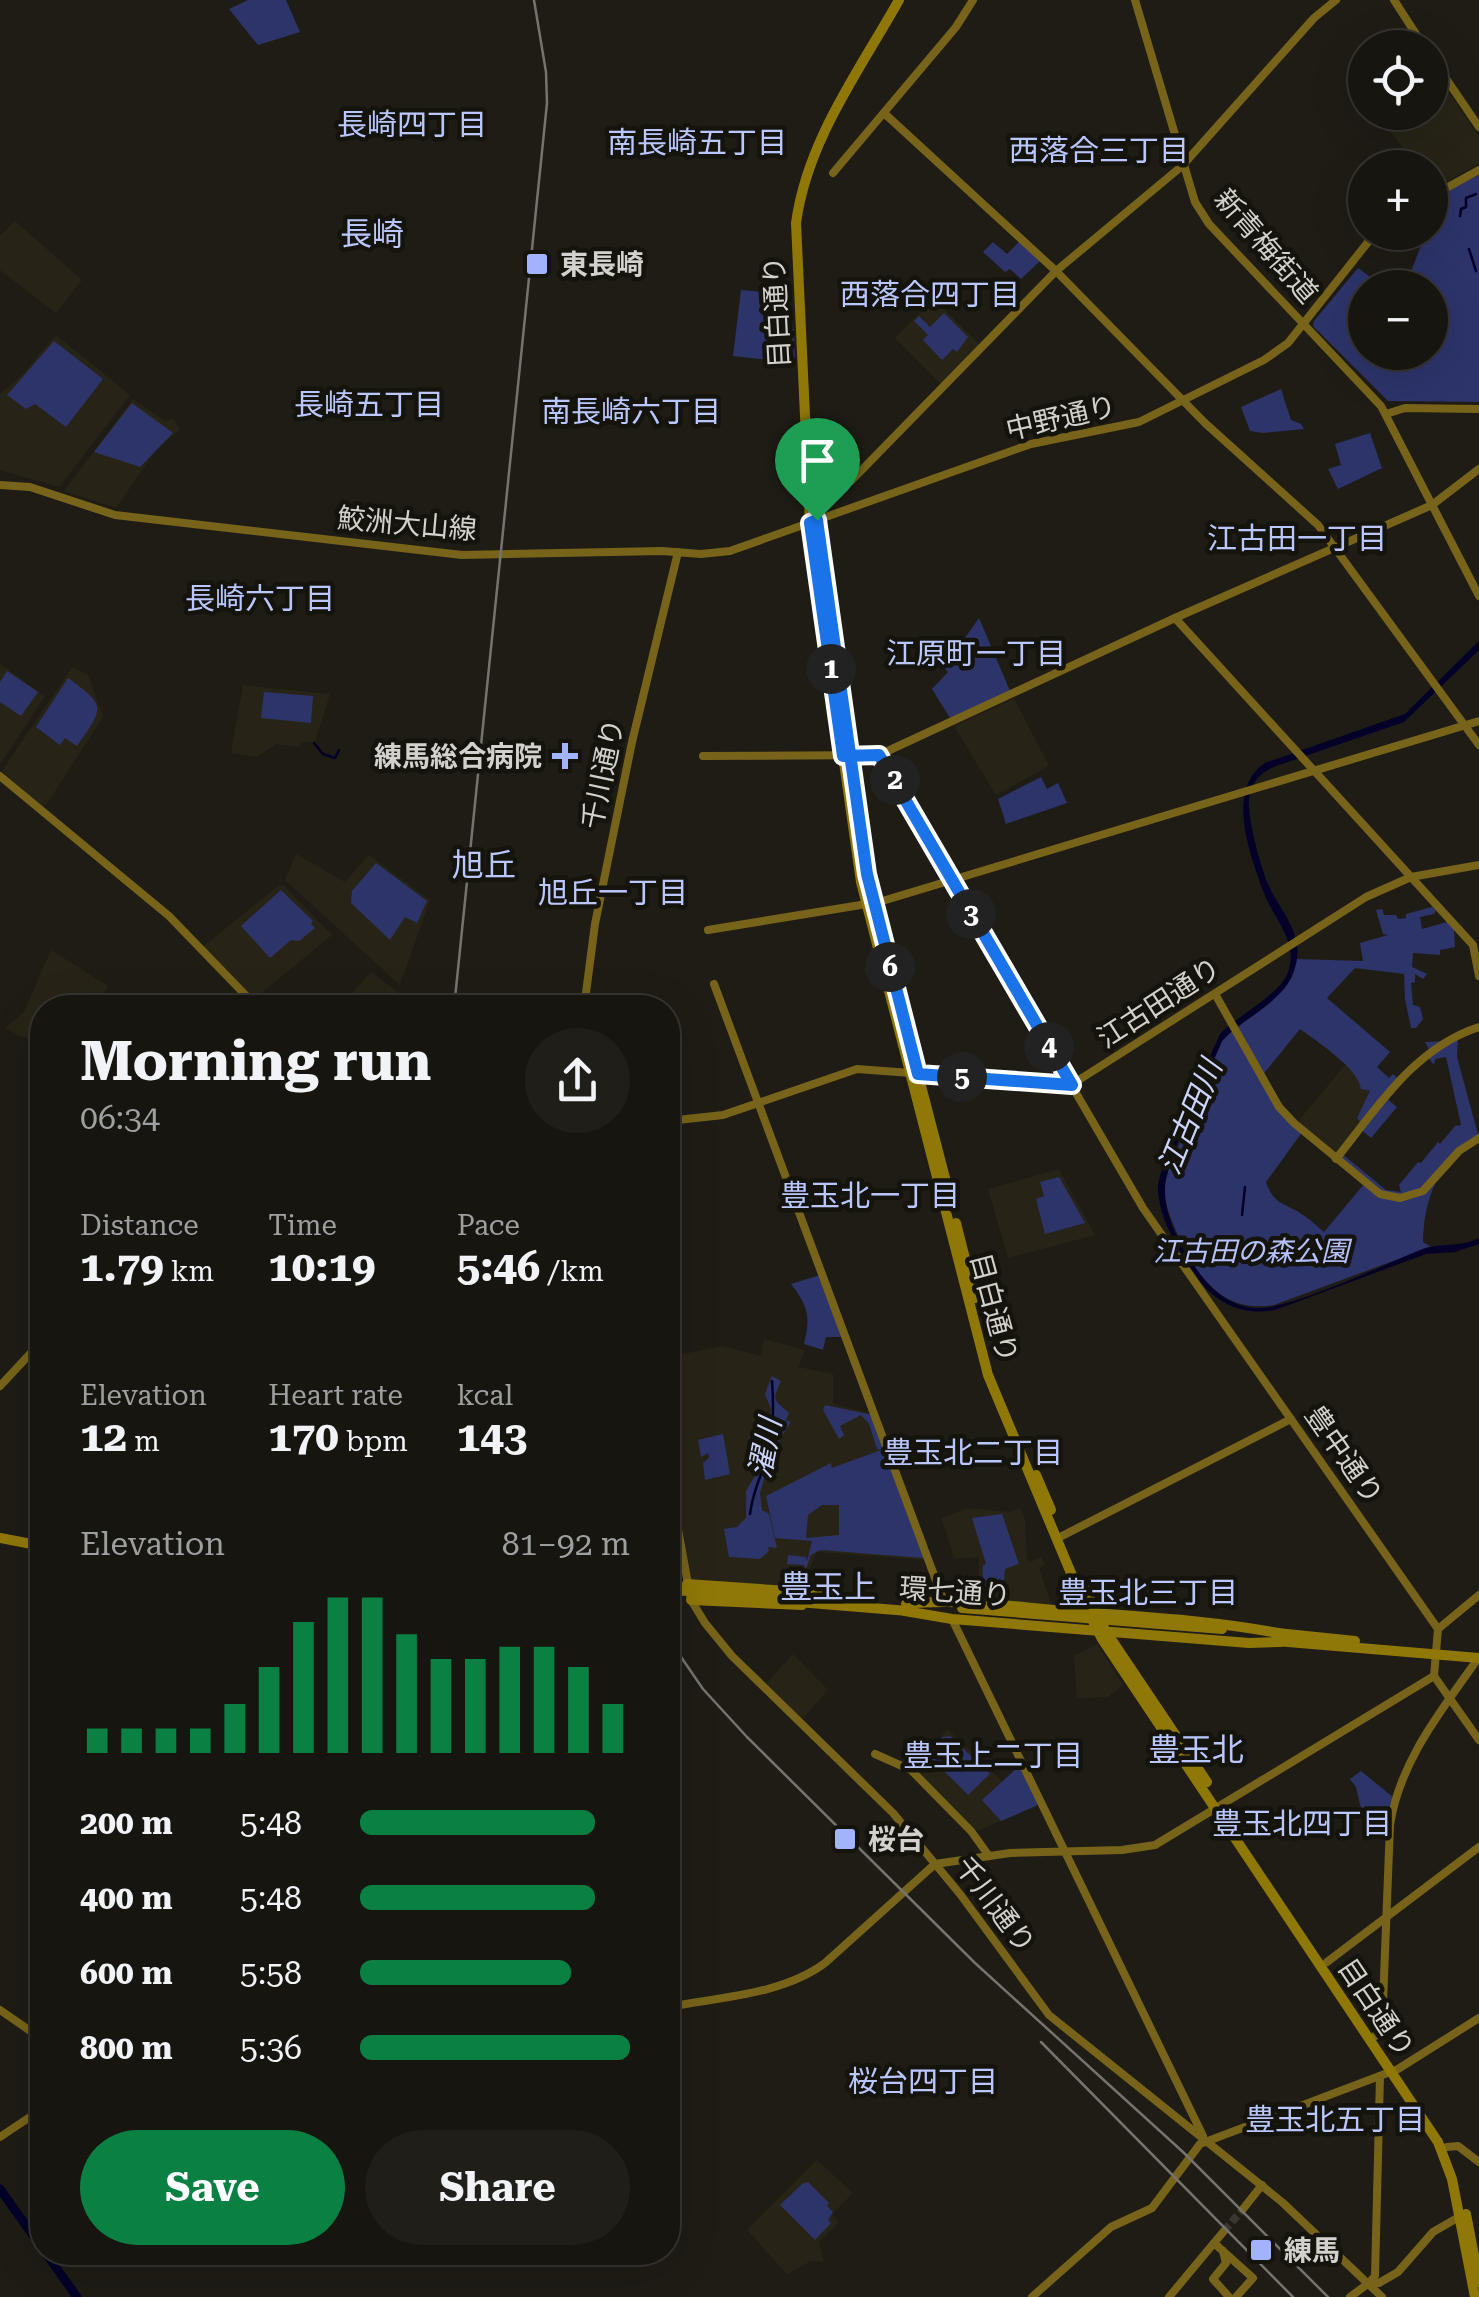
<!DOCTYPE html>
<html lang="en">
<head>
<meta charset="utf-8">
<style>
	body { margin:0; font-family:"Roboto Serif","Noto Sans JP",serif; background:#1f1e19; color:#f1f3f6; height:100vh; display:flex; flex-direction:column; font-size:38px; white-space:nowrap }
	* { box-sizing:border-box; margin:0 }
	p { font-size:32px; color:#9e9f9f }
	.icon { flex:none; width:55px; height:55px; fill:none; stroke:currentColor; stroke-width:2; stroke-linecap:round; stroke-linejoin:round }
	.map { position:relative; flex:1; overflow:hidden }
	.panel { position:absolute; left:30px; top:995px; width:650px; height:1270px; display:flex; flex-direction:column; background:#161510; border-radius:40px; box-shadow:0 10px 40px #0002,0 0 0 2px #353430 }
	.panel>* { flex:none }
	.tools { position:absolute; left:1348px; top:30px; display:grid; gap:20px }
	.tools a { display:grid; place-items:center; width:100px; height:100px; border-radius:50%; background:#161510; box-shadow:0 10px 40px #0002,0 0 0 2px #353430; font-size:50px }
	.pin { position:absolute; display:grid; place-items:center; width:85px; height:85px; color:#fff; margin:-102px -42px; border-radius:50% 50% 50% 0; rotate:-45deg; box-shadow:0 0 10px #0007 }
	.pin .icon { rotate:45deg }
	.km { position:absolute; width:50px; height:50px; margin:-25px; border-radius:50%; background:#222; color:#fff; font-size:28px; line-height:50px; text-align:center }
	.round { display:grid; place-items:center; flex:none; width:105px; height:105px; border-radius:52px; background:#1f1e19 }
	.head { display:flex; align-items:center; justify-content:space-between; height:170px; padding:0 50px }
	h1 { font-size:55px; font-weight:700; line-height:75px }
	.figures { display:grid; grid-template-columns:repeat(3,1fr); gap:15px; height:170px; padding:10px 50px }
	.figures div { display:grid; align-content:center }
	.figures b { font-size:42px; font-weight:700 }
	.figures small { font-size:28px; font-weight:400 }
	.figures p { font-size:28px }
	.chart { height:280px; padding:20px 50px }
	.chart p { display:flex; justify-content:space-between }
	.chart svg { width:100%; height:180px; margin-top:10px; stroke:#0b8043; stroke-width:6 }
	.action { display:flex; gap:20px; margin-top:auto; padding:20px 50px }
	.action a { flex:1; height:115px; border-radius:60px; background:#0b8043; color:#fff; font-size:40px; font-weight:700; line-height:115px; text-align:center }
	.action a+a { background:#1f1e19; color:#f1f3f6 }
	ul { padding:0 50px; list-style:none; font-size:32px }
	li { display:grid; grid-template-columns:160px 120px 1fr; align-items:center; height:75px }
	li i { height:25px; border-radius:12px; background:#0b8043 }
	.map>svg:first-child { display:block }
	.built { fill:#272417 }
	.green { fill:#2d346a; fill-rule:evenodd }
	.water { fill:#040029 }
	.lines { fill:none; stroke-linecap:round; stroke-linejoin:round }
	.stream { stroke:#040029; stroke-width:2.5 }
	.river { stroke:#040029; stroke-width:9 }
	.secondary-tunnel { stroke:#393731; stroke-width:8; stroke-dasharray:8 4; stroke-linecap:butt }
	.secondary { stroke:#77641a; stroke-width:8 }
	.primary { stroke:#907808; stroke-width:10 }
	.rail { stroke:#74736d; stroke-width:2.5 }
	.primary-bridge { stroke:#907808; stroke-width:10 }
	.route-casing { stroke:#fff; stroke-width:20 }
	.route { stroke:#1a73e8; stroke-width:12 }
	.poi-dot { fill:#a3b2fd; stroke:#14130c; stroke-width:4 }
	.labels { text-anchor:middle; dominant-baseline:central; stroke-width:9; stroke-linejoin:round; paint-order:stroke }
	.street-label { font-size:28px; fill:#d2d1cd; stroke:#14130c }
	.poi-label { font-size:28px; font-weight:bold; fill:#d2d1cd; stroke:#14130c; text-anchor:start }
	.park-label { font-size:28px; font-style:italic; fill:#b5c1fd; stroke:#14130c }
	.neighbourhood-label { font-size:30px; fill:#bac7ff; stroke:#14130c }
	.water-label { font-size:30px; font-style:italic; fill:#cad4fc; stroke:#14130c }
	.quarter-label { font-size:32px; fill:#bac7ff; stroke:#14130c }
</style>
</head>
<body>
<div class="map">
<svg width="1479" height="2297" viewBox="0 0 1479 2297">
	<rect width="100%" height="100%" fill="#1e1c15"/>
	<!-- built -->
	<g class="built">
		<path d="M1431 66 1479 137V163L1436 188 1430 182V168L1418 167 1376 113 1430 112Z"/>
		<path d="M15 221 82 280 56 313 0 270V236Z"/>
		<path d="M934 299 980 345 941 384 895 338Z"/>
		<path d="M56 335 130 395 59 487 0 470V394L21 376Z"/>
		<path d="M133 399 165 421 173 419 180 430 158 447 116 508 64 491Z"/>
		<path d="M0 664 45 696 0 764Z"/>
		<path d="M72 667 88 675 103 717 46 805 41 806 2 771Z"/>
		<path d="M243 685 330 694 315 742H302L298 747 276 744 257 757 231 753Z"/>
		<path d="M1014 699 1049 766 996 795 954 726Z"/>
		<path d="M296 854 345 882 369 855 430 900 400 985 285 880Z"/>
		<path d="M279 885 284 886 332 935 254 999 204 946Z"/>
		<path d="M51 950 108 986 96 1007 42 1008V1043L20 1036 5 1028 24 1012Z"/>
		<path d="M371 972 414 1004 426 1007H339Z"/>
		<path d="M1346 1064 1386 1098 1336 1159 1295 1125Z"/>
		<path d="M1059 1169 1095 1235 1008 1258 988 1189Z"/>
		<path d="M764 1339 805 1350 798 1367 833 1374V1404L873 1414 924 1560 817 1552 801 1588 694 1582 691 1578 668 1449V1357L722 1346 761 1356Z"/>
		<path d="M969 1508 1010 1512 1020 1508 1025 1519 1027 1559 1030 1562 1041 1557 1045 1565 1039 1568 1052 1606 979 1599V1557L955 1559 941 1518Z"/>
		<path d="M1097 1644 1123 1685 1108 1697 1077 1698 1074 1656Z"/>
		<path d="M793 1654 828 1690 802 1719 765 1685Z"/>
		<path d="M947 1729 1002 1781 983 1800 1001 1821 977 1831 917 1770Z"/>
		<path d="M817 2160 853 2193 832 2214 839 2222 819 2242 824 2262 811 2261 787 2274 747 2230Z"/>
	</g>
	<!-- green -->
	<g class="green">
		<path d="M248 0H286L300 32 258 45 229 9Z"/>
		<path d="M1479 175V402L1388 401 1313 326 1314 321 1358 268 1384 287 1365 288V352H1430V288L1402 287 1408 279 1426 233 1430 232C1430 196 1451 189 1479 175Z"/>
		<path d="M993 242 1007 254 1019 242 1040 261 1021 279 1010 269 1005 272 983 252Z"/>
		<path d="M741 290 781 294 777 327 794 329 795 363 733 356Z"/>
		<path d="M944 313 968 337 957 352 953 349 942 360 923 340 928 335 914 321 919 316 930 327Z"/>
		<path d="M54 341 103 379 66 427 35 404 26 409 7 395Z"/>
		<path d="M1281 389 1291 420 1301 424 1304 429 1263 433 1250 431 1241 407Z"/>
		<path d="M132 403 173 433 140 467 94 452Z"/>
		<path d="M1370 433 1382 468 1338 489 1328 469 1341 465 1335 444Z"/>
		<path d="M979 618 1010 691 950 718 932 689 948 672 939 662 960 645Z"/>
		<path d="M7 671 38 692 21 716 0 702V682Z"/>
		<path d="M68 678C107 706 104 708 77 746L65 738 60 745 36 727Z"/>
		<path d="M264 692 313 696 311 723 261 718Z"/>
		<path d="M1041 777 1047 789 1058 783 1067 803 1006 824 998 799Z"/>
		<path d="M376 863 427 901 417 923 405 917 390 940 351 903 352 891Z"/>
		<path d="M281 890 313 921 311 924 315 928 299 941 291 940 270 958 241 926Z"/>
		<path d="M1432 907 1436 910 1434 914 1420 917 1422 929 1447 922 1454 929 1455 947 1440 950V955L1413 953 1412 967 1427 974 1423 979 1415 974V982L1411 983 1413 1005 1420 1007 1423 1019 1416 1028H1411L1405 999 1404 974 1355 968 1327 998 1390 1052 1377 1067 1389 1078 1393 1074 1400 1080 1386 1098 1397 1107 1371 1138 1360 1129 1363 1125 1357 1118 1370 1091 1361 1089C1358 1068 1319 1043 1300 1029L1261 1077 1303 1131 1266 1182C1274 1206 1286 1203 1303 1215 1311 1220 1318 1227 1324 1232L1365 1183 1336 1159 1341 1153 1386 1190 1401 1192 1399 1185 1418 1162 1421 1163 1438 1142 1440 1144 1455 1126 1461 1125 1446 1057 1435 1059 1434 1065 1426 1055 1430 1051 1425 1042 1447 1041 1458 1035 1457 1057 1479 1138C1438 1161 1424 1198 1423 1242L1431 1247 1274 1305C1224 1314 1196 1277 1178 1235 1171 1219 1163 1202 1165 1184 1167 1169 1175 1154 1181 1140 1194 1107 1208 1074 1222 1041 1247 1013 1289 999 1297 959L1363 961 1360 943 1388 935 1383 934 1376 910 1382 909 1384 915H1396L1398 919 1406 918V914Z"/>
		<path d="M1059 1177 1085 1223 1045 1234 1036 1199 1044 1196 1040 1182Z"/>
		<path d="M820 1275 843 1337H826L823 1350 804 1344C811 1317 808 1306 791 1284Z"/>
		<path d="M772 1376 781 1381C771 1402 775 1400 789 1413L786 1420 791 1422 779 1441 778 1451 774 1450 771 1455 760 1493 762 1510 769 1514 777 1548 768 1547 769 1551 760 1559 729 1557 724 1529 737 1527 746 1518V1491L760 1467 759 1455 764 1451H757L749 1439 750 1434 757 1438 770 1429 771 1409 765 1394Z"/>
		<path d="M825 1405 873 1415 925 1555 923 1558 820 1550 811 1555 806 1569 804 1565 787 1564 788 1555 806 1557 807 1561 812 1541 775 1538 766 1496 831 1463 832 1468 881 1450 877 1449 869 1424 861 1415 840 1426 844 1435 839 1439 823 1410ZM822 1505H839V1535L806 1538 808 1515Z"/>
		<path d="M723 1434 730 1474 705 1480 703 1463 709 1458 708 1453 701 1457 698 1440Z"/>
		<path d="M1002 1514 1019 1564 1005 1569 1003 1589 982 1587 983 1565 986 1564 972 1518Z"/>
		<path d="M950 1736 990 1774 968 1795 932 1759 933 1750 942 1737Z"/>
		<path d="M1019 1766 1038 1803 1036 1806 1001 1821 982 1800Z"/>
		<path d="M1361 1771 1393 1797 1386 1817H1363L1356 1787 1350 1779Z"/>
		<path d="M808 2182 829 2203 827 2206 833 2212 828 2220 831 2223 815 2240 780 2205 802 2184Z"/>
	</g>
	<!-- water -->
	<path class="water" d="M1479 641V650L1404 722 1276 766C1264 771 1254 778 1250 793 1245 812 1260 865 1268 884 1276 903 1292 920 1296 940 1299 950 1297 962 1294 971 1285 1001 1243 1018 1222 1041 1208 1074 1166 1157 1165 1190 1164 1215 1181 1247 1195 1267 1210 1288 1227 1306 1256 1308 1290 1310 1385 1264 1420 1250 1439 1242 1460 1248 1479 1238V1244L1455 1252 1426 1254 1275 1310C1246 1316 1218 1305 1200 1281 1182 1256 1161 1224 1158 1192 1156 1165 1207 1065 1220 1034 1238 1015 1280 995 1288 972 1299 942 1274 919 1264 893 1250 855 1225 790 1265 763L1405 714Z"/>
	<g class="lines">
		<!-- stream -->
		<g class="stream">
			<path d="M1460 216 1461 209 1466 207V198L1476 194"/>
			<path d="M1469 249 1476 271"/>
			<path d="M314 743 323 754 335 758 339 750"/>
			<path d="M1242 1215 1245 1187"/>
			<path d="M750 1514C753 1489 762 1475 768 1453 774 1428 774 1406 772 1381"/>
		</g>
		<!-- river -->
		<g class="river">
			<path d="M0 2189 42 2248"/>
			<path d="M45 2252 77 2297"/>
		</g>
		<!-- secondary-tunnel -->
		<path class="secondary-tunnel" d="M1224 2231 1243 2209"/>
		<!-- secondary -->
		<g class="secondary">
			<path d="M1135 0 1195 202 1209 224 1381 406 1479 596"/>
			<path d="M1394 0 1425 48"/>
			<path d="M1430 55 1479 127"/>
			<path d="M884 113 1056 271 1205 423 1318 525 1479 745"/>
			<path d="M833 173 956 27 973 0"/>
			<path d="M1430 197 1479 170"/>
			<path d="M1386 414 1405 408 1479 409"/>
			<path d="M851 481 1056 271 1182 166 1314 18 1336 0"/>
			<path d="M0 485 30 487 115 515 462 555 662 551 701 554 730 551 1031 444 1139 422 1264 360 1288 343 1376 232"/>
			<path d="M1175 618 1473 945 1479 976"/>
			<path d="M879 755 1143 1208 1438 1629 1434 1676 1479 1740"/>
			<path d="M703 756 879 755 1175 618 1432 505 1479 469"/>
			<path d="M0 776 169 916 258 1008"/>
			<path d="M708 930 879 902 1479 721"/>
			<path d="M714 984 944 1602"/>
			<path d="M1215 994 1279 1107 1294 1123 1380 1194 1400 1198 1423 1191 1459 1151 1479 1138"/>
			<path d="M584 1008 595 924 632 742 678 552"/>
			<path d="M668 1121 723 1115 857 1069 1071 1085 1366 897 1411 877 1479 865"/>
			<path d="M1336 1159C1377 1108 1414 1048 1479 1027"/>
			<path d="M0 1386 42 1341"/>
			<path d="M668 1475 691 1600 705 1623 732 1656 893 1813 960 1894 1049 2015 1282 2202 1382 2297"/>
			<path d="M1062 1536 1291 1419"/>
			<path d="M952 1619 1203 2136"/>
			<path d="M1438 1629 1479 1595"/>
			<path d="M875 1754 911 1770 971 1831 989 1856"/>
			<path d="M1327 1962 1479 1847"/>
			<path d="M668 2007C719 1997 782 1995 825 1963L935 1864 1010 1853 1122 1850 1155 1845 1434 1676"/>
			<path d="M0 2010 42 2039"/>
			<path d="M1375 2036 1382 2028 1390 1825C1400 1760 1442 1710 1479 1657"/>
			<path d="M0 2137 42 2109"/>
			<path d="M1447 2147 1458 2146 1479 2162"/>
			<path d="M1243 2209 1262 2185"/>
			<path d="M1214 2243 1253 2278 1236 2297"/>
			<path d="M1223 2251 1226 2263 1213 2279 1229 2297"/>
			<path d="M1369 2283 1375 2276 1380 2076"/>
			<path d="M1032 2297 1111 2227 1152 2208 1200 2144 1398 2069 1479 2018"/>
			<path d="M1169 2297 1224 2231"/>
			<path d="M1350 2297 1369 2283H1379L1398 2272 1433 2232 1459 2217"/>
		</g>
		<!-- primary -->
		<g class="primary">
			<path d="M899 0C859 71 807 141 796 223L810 523 861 882 988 1375 1081 1597 1102 1639 1438 2142 1452 2179 1475 2297"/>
			<path d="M838 671 844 714"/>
			<path d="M848 746 867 874 887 955"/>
			<path d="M920 1082 946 1182"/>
			<path d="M956 1223 975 1298"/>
			<path d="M1036 1475 1051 1510"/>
			<path d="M0 1538 42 1546"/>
			<path d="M1081 1581 1105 1630 1207 1782"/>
			<path d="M687 1584 802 1592 833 1599"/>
			<path d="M691 1600 802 1605"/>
			<path d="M798 1602 908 1611"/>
			<path d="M906 1604C959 1598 1014 1607 1068 1611 1140 1617 1212 1620 1283 1634"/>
			<path d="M905 1611 952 1619 1249 1643 1280 1642"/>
			<path d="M1277 1633 1355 1641"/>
			<path d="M1276 1641 1479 1658"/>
			<path d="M1466 2214 1479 2282"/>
		</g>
		<!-- rail -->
		<g class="rail">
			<path d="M454 1008 547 103 546 72 534 0"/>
			<path d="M668 1638 703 1689 747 1737 975 1963 1183 2152 1328 2297"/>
			<path d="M1041 2042 1293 2297"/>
		</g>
		<!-- primary-bridge -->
		<g class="primary-bridge">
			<path d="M668 1590 799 1596"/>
			<path d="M962 1608 1222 1629"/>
		</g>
	</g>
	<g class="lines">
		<!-- route casing -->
		<g class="route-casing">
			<path id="route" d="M817 520 810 523 843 756 879 755 1072 1085 918 1074 867 874 817 520"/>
		</g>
		<!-- route -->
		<use href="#route" class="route"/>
	</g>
	<!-- markers -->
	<g class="poi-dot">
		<rect x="525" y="252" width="24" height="24" rx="5"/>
		<path d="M560 741h10v10h10v10h-10v10h-10v-10h-10v-10h10z"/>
		<rect x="833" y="1827" width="24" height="24" rx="5"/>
		<rect x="1249" y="2238" width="24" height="24" rx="5"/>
	</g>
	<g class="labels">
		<!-- street labels -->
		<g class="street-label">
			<text transform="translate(1266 246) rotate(49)">新青梅街道</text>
			<text transform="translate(777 312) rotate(-93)">目白通り</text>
			<text transform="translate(1061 418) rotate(-13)">中野通り</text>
			<text transform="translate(407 524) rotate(5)">鮫洲大山線</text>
			<text transform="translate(603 774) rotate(-78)">千川通り</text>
			<text transform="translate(1159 1003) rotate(-33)">江古田通り</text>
			<text transform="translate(994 1308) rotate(75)">目白通り</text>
			<text transform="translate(1344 1455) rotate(55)">豊中通り</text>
			<text transform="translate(955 1592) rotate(4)">環七通り</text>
			<text transform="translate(995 1905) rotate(53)">千川通り</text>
			<text transform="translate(1376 2008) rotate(56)">目白通り</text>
		</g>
		<!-- poi labels -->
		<g class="poi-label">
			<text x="560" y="264">東長崎</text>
			<text x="542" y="756" text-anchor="end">練馬総合病院</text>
			<text x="868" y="1839">桜台</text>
			<text x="1284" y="2250">練馬</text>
		</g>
		<!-- park labels -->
		<g class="park-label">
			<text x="1251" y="1251">江古田の森公園</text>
		</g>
		<!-- neighbourhood labels -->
		<g class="neighbourhood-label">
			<text x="412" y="124">長崎四丁目</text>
			<text x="697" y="142">南長崎五丁目</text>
			<text x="1099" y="150">西落合三丁目</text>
			<text x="930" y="294">西落合四丁目</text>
			<text x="369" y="404">長崎五丁目</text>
			<text x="631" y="411">南長崎六丁目</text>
			<text x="1297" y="538">江古田一丁目</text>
			<text x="260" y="598">長崎六丁目</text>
			<text x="976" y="653">江原町一丁目</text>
			<text x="613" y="892">旭丘一丁目</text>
			<text x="870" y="1195">豊玉北一丁目</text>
			<text x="973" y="1452">豊玉北二丁目</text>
			<text x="1148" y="1592">豊玉北三丁目</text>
			<text x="993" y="1755">豊玉上二丁目</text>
			<text x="1302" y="1823">豊玉北四丁目</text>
			<text x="923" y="2081">桜台四丁目</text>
			<text x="1335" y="2119">豊玉北五丁目</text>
		</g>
		<!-- water labels -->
		<g class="water-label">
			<text transform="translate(1190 1117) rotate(-68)">江古田川</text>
			<text transform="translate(765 1448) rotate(-79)">濯川</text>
		</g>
		<!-- quarter labels -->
		<g class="quarter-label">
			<text x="372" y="234">長崎</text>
			<text x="484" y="865">旭丘</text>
			<text x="828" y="1587">豊玉上</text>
			<text x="1196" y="1750">豊玉北</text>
		</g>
	</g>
</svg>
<div class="tools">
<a><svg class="icon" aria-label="locate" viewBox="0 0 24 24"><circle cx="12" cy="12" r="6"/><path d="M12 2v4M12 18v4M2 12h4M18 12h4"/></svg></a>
<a>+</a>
<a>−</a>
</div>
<div class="pin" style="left:817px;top:520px;background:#1e9e55"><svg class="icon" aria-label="arrive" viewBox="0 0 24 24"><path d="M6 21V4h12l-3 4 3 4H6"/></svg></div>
<b class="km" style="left:831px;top:669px">1</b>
<b class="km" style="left:895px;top:780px">2</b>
<b class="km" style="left:971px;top:914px">3</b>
<b class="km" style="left:1049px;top:1047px">4</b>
<b class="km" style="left:962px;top:1077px">5</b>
<b class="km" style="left:890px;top:967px">6</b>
<section class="panel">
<div class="head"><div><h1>Morning run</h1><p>06:34</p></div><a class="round"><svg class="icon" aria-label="share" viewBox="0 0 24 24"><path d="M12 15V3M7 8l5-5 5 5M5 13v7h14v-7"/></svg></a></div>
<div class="figures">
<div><p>Distance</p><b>1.79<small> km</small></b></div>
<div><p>Time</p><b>10:19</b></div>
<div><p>Pace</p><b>5:46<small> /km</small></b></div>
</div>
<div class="figures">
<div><p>Elevation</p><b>12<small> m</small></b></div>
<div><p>Heart rate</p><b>170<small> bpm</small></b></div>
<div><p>kcal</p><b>143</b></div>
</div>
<div class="chart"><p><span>Elevation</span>81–92 m</p>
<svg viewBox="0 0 160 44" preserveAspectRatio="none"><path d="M5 44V38M15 44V38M25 44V38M35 44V38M45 44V32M55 44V23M65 44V12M75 44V6M85 44V6M95 44V15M105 44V21M115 44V21M125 44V18M135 44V18M145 44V23M155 44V32"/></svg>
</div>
<ul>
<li><b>200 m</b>5:48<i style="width:87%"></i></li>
<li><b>400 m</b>5:48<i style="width:87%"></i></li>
<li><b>600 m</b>5:58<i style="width:78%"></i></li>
<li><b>800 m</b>5:36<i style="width:100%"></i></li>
</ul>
<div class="action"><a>Save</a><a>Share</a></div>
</section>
</div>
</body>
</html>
